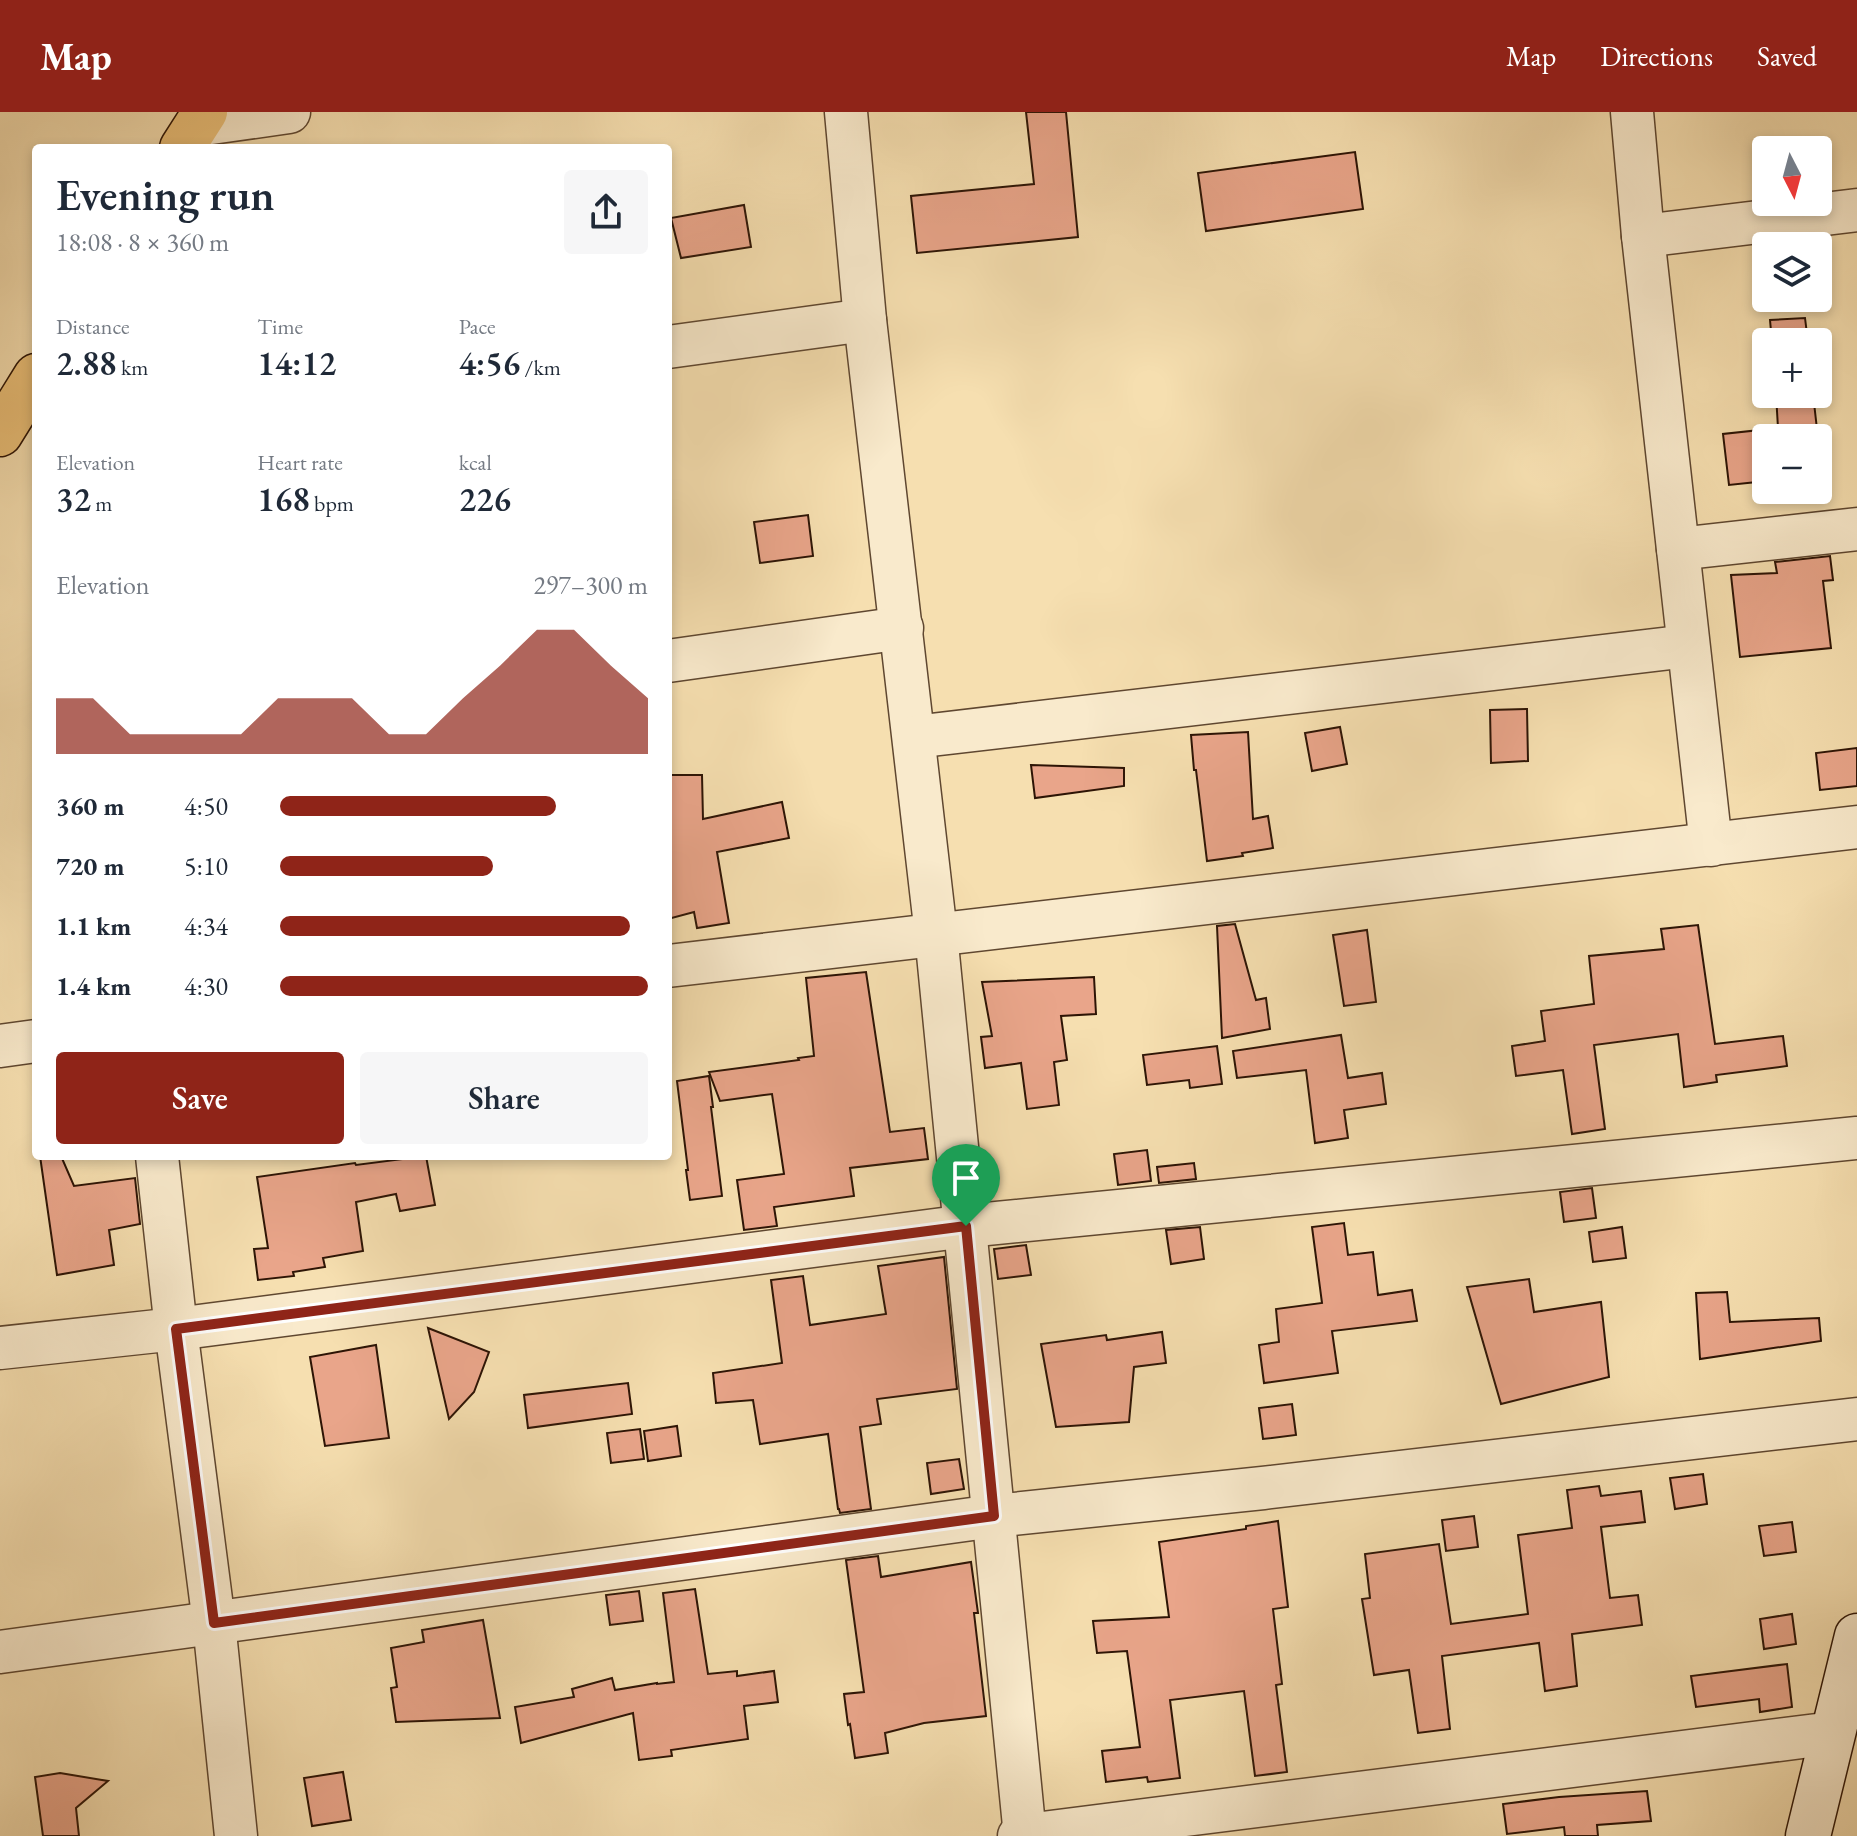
<!DOCTYPE html>
<html lang="en">
<head>
<meta charset="utf-8">
<style>
	body { margin:0; font-family:"EB Garamond",serif; background:#f6f6f7; color:#1f2937; height:100vh; display:flex; flex-direction:column; font-size:30px; white-space:nowrap }
	* { box-sizing:border-box; margin:0 }
	p { font-size:26px; color:#747a83 }
	.icon { flex:none; width:44px; height:44px; fill:none; stroke:currentColor; stroke-width:2; stroke-linecap:round; stroke-linejoin:round }
	.map { position:relative; flex:1; overflow:hidden }
	.details { position:absolute; left:32px; top:32px; width:640px; height:1016px; display:flex; flex-direction:column; background:#fff; border-radius:8px; box-shadow:0 4px 12px #0003 }
	.details>* { flex:none }
	.needle { width:52px; rotate:174deg }
	.controls { position:absolute; left:1752px; top:24px; display:grid; gap:16px }
	.controls a { display:grid; place-items:center; width:80px; height:80px; border-radius:8px; background:#fff; box-shadow:0 4px 12px #0003; font-size:40px }
	.pin { position:absolute; display:grid; place-items:center; width:68px; height:68px; color:#fff; margin:-82px -34px; border-radius:50% 50% 50% 0; rotate:-45deg; box-shadow:0 0 8px #0007 }
	.pin .icon { rotate:45deg }
	.round { display:grid; place-items:center; flex:none; width:84px; height:84px; border-radius:8px; background:#f6f6f7 }
	.headline { display:flex; align-items:center; justify-content:space-between; height:136px; padding:0 24px }
	h1 { font-size:44px; font-weight:600; line-height:60px }
	.figures { display:grid; grid-template-columns:repeat(3,1fr); gap:12px; height:136px; padding:8px 24px }
	.figures div { display:grid; align-content:center }
	.figures b { font-size:34px; font-weight:600 }
	.figures small { font-size:22px; font-weight:400 }
	.figures p { font-size:22px }
	.chart { height:224px; padding:16px 24px }
	.chart p { display:flex; justify-content:space-between }
	.chart svg { width:100%; height:144px; margin-top:8px; fill:#8f2418; opacity:.7 }
	.button { display:flex; gap:16px; margin-top:auto; padding:16px 24px }
	.button a { flex:1; height:92px; border-radius:8px; background:#8f2418; color:#fff; font-size:32px; font-weight:600; line-height:92px; text-align:center }
	.button a+a { background:#f6f6f7; color:#1f2937 }
	ul { padding:0 24px; list-style:none; font-size:26px }
	li { display:grid; grid-template-columns:128px 96px 1fr; align-items:center; height:60px }
	li i { height:20px; border-radius:10px; background:#8f2418 }
	header { display:flex; align-items:center; gap:48px; box-sizing:border-box; height:112px; padding:0 40px; background:#8f2418; color:#fff }
	header strong { font-size:38px }
	nav { display:flex; gap:44px; margin-inline-start:auto; font-size:28px }
	.map>svg:first-child { display:block }
	.building { fill:#e9a58a; stroke:#2d1405; stroke-width:2 }
	.lines { fill:none; stroke-linecap:round; stroke-linejoin:round }
	.street-casing { stroke:#5f4730; stroke-width:45 }
	.secondary-casing { stroke:#2d1405; stroke-width:47 }
	.primary-casing { stroke:#2d1405; stroke-width:47 }
	.street { stroke:#f9eacc; stroke-width:42 }
	.secondary { stroke:#f9eacc; stroke-width:44 }
	.primary { stroke:#ebc078; stroke-width:44 }
	.route-casing { stroke:#fff; stroke-width:16 }
	.route { stroke:#8f2418; stroke-width:10 }
</style>
</head>
<body>
<header>
<strong>Map</strong>
<nav><a>Map</a><a>Directions</a><a>Saved</a></nav>
</header>
<div class="map">
<svg width="1857" height="1724" viewBox="0 0 1857 1724">
	<rect width="100%" height="100%" fill="#f6dfb0"/>
	<filter id="stains"><feTurbulence type="fractalNoise" baseFrequency=".0025" numOctaves="4"/><feColorMatrix values="0 0 0 0 .2 0 0 0 0 .09 0 0 0 0 .02 0 0 0 .5 -.17"/></filter>
	<radialGradient id="worn" r=".72"><stop offset=".6" stop-color="#630" stop-opacity="0"/><stop offset="1" stop-color="#630" stop-opacity=".3"/></radialGradient>
	<!-- building -->
	<g class="building">
		<path d="M1026 0H1066L1078 125 917 141 911 84 1034 72Z"/>
		<path d="M1355 40 1363 97 1206 119 1198 61Z"/>
		<path d="M744 93 751 135 681 146 671 106Z"/>
		<path d="M1805 206 1808 230H1772L1770 208Z"/>
		<path d="M1776 282H1813L1818 326H1766V369L1729 373 1723 322 1778 316Z"/>
		<path d="M808 403 813 444 760 451 754 410Z"/>
		<path d="M1830 444 1833 468 1823 469 1831 536 1740 545 1731 463 1777 461 1775 450Z"/>
		<path d="M1527 597 1528 649 1491 651 1490 598Z"/>
		<path d="M1340 615 1347 652 1312 659 1305 621Z"/>
		<path d="M1248 620 1253 707 1268 704 1273 736 1242 741 1243 744 1207 749 1196 658H1194L1191 623Z"/>
		<path d="M1857 636V674L1820 678 1816 641Z"/>
		<path d="M1031 653 1124 656V674L1035 686Z"/>
		<path d="M668 663H702L703 707 782 690 789 726 717 740 729 811 697 816 694 800 668 807Z"/>
		<path d="M1235 812 1256 888 1266 886 1270 917 1222 926 1217 814Z"/>
		<path d="M1698 813 1715 932 1783 924 1787 954 1716 963 1717 970 1684 975 1678 922 1594 933 1605 1017 1572 1022 1563 958 1516 964 1512 934 1545 929 1541 899 1594 892 1589 844 1664 837 1661 817Z"/>
		<path d="M1367 818 1376 890 1344 894 1333 823Z"/>
		<path d="M866 860 890 1020 924 1016 928 1047 850 1056 854 1084 774 1095 777 1114 744 1118 737 1068 784 1062 772 982 720 989 709 960 799 948 798 946 814 944 806 866Z"/>
		<path d="M1094 865 1096 902 1061 904 1067 948 1054 950 1059 993 1027 997 1021 951 985 956 981 925 992 924 982 870Z"/>
		<path d="M1341 923 1348 966 1382 961 1386 992 1344 998 1348 1026 1315 1031 1306 958 1237 966 1233 939Z"/>
		<path d="M1217 934 1222 972 1190 976 1189 968 1147 973 1143 943Z"/>
		<path d="M709 964 713 995H711L722 1084 690 1088 686 1058H688L677 969Z"/>
		<path d="M1147 1038 1151 1069 1118 1073 1114 1042Z"/>
		<path d="M40 1044H61L74 1074 135 1066 140 1112 109 1118 114 1153 57 1163Z"/>
		<path d="M426 1044 435 1093 400 1099 396 1082 356 1090 363 1139 323 1146 325 1155 293 1160 294 1164 258 1168 254 1137 268 1136 257 1065 355 1051 356 1053Z"/>
		<path d="M1194 1051 1196 1067 1159 1071 1157 1055Z"/>
		<path d="M1592 1076 1596 1106 1564 1110 1560 1080Z"/>
		<path d="M1344 1111 1348 1143 1373 1140 1378 1183 1412 1178 1417 1209 1332 1219 1338 1261 1264 1271 1259 1233 1279 1230 1276 1197 1322 1191 1312 1115Z"/>
		<path d="M1200 1115 1204 1147 1171 1152 1166 1118Z"/>
		<path d="M1622 1115 1626 1146 1593 1150 1589 1120Z"/>
		<path d="M1026 1133 1031 1163 998 1167 994 1137Z"/>
		<path d="M944 1145 957 1277 877 1287 881 1312 860 1315 871 1397 840 1401 839 1397H838L828 1322 760 1332 753 1288 716 1291 713 1261 782 1251 771 1168 803 1164 810 1213 886 1202 878 1154Z"/>
		<path d="M1529 1167 1534 1200 1601 1190 1609 1265 1501 1292 1467 1175Z"/>
		<path d="M1727 1180 1730 1210 1819 1206 1821 1229 1700 1247 1696 1181Z"/>
		<path d="M428 1216 489 1240 474 1280 449 1307Z"/>
		<path d="M1162 1220 1166 1251 1134 1255 1129 1310 1056 1315 1041 1232 1106 1223 1107 1228Z"/>
		<path d="M376 1233 389 1326 325 1334 310 1245Z"/>
		<path d="M628 1271 632 1302 528 1316 524 1283Z"/>
		<path d="M1292 1292 1296 1323 1263 1327 1259 1296Z"/>
		<path d="M677 1314 681 1344 648 1349 644 1319Z"/>
		<path d="M640 1317 644 1347 611 1351 607 1321Z"/>
		<path d="M959 1347 964 1377 931 1382 927 1351Z"/>
		<path d="M1703 1362 1707 1392 1675 1397 1670 1366Z"/>
		<path d="M1599 1374 1601 1384 1641 1379 1645 1410 1601 1415 1610 1486 1638 1483 1642 1513 1572 1522 1577 1574 1545 1579 1539 1531 1442 1544 1450 1617 1418 1621 1409 1558 1374 1563 1362 1487 1370 1486 1365 1442 1439 1432 1451 1512 1528 1502 1518 1423 1572 1416 1567 1378Z"/>
		<path d="M1474 1404 1478 1435 1446 1439 1442 1408Z"/>
		<path d="M1278 1409 1288 1495 1273 1497 1282 1572 1276 1573 1287 1660 1255 1664 1244 1579 1170 1588 1180 1666 1148 1670 1147 1665 1106 1670 1102 1639 1140 1635 1127 1539 1097 1541 1093 1509 1169 1505 1159 1430 1246 1417V1414Z"/>
		<path d="M1792 1410 1796 1440 1764 1444 1759 1414Z"/>
		<path d="M878 1444 881 1465 971 1450 978 1501H974L986 1604 924 1611 885 1621 888 1641 855 1646 850 1612 848 1613 844 1582 864 1580 846 1448Z"/>
		<path d="M695 1477 708 1562 737 1559V1564L774 1559 778 1590 744 1594 748 1627 671 1638 672 1644 639 1648 633 1601 521 1631 515 1595 574 1585 572 1577 612 1566 615 1578 657 1571V1572L674 1570 663 1481Z"/>
		<path d="M639 1479 643 1509 610 1513 606 1483Z"/>
		<path d="M1792 1502 1796 1532 1764 1537 1760 1507Z"/>
		<path d="M483 1508 500 1606 396 1610 391 1576 397 1575 391 1536 424 1530 422 1518Z"/>
		<path d="M1787 1552 1792 1595 1760 1600 1759 1587 1696 1595 1691 1564Z"/>
		<path d="M343 1660 351 1708 312 1714 304 1666Z"/>
		<path d="M60 1661 108 1669 76 1696 79 1724H43L35 1665Z"/>
		<path d="M1647 1679 1651 1709 1597 1713 1598 1724H1565L1564 1715 1507 1722 1503 1692 1559 1685Z"/>
	</g>
	<g class="lines">
		<!-- street casing -->
		<g class="street-casing">
			<g id="street">
				<path d="M846 0 865 208 936 822 1025 1724"/>
				<path d="M1632 0 1643 124 1711 733"/>
				<path d="M197 13 289 0"/>
				<path d="M1643 124 1857 98"/>
				<path d="M668 235 865 208"/>
				<path d="M1678 437 1857 417"/>
				<path d="M668 549 902 516"/>
				<path d="M914 625 1688 534"/>
				<path d="M668 854 1857 715"/>
				<path d="M0 934 36 929"/>
				<path d="M157 1044 176 1217 214 1511 236 1724"/>
				<path d="M0 1236 176 1217 966 1114 1857 1026"/>
				<path d="M0 1540 994 1404 1263 1376 1857 1307"/>
				<path d="M1019 1724 1833 1621"/>
			</g>
		</g>
		<!-- secondary casing -->
		<g class="secondary-casing">
			<path id="secondary" d="M1808 1724 1857 1524"/>
		</g>
		<!-- primary casing -->
		<g class="primary-casing">
			<g id="primary">
				<path d="M182 36 205 0"/>
				<path d="M0 322 36 264"/>
			</g>
		</g>
		<!-- street -->
		<use href="#street" class="street"/>
		<!-- secondary -->
		<use href="#secondary" class="secondary"/>
		<!-- primary -->
		<use href="#primary" class="primary"/>
	</g>
	<g class="lines">
		<!-- route casing -->
		<g class="route-casing">
			<path id="route" d="M966 1114 994 1404 214 1511 176 1217Z"/>
		</g>
		<!-- route -->
		<use href="#route" class="route"/>
	</g>
	<rect width="100%" height="100%" filter="url(#stains)"/>
	<rect width="100%" height="100%" fill="url(#worn)"/>
</svg>
<div class="controls">
<a><svg class="needle" viewBox="-14 -14 28 28"><path d="M0-13l5 13h-10z" fill="#e53935"/><path d="M0 13l5-13h-10z" fill="#747a83"/></svg></a>
<a><svg class="icon" aria-label="layers" viewBox="0 0 24 24"><path d="M12 4l9 5-9 5-9-5zM3 14l9 5 9-5"/></svg></a>
<a>+</a>
<a>−</a>
</div>
<div class="pin" style="left:966px;top:1114px;background:#1e9e55"><svg class="icon" aria-label="arrive" viewBox="0 0 24 24"><path d="M6 21V4h12l-3 4 3 4H6"/></svg></div>
<section class="details">
<div class="headline"><div><h1>Evening run</h1><p>18:08 · 8 × 360 m</p></div><a class="round"><svg class="icon" aria-label="share" viewBox="0 0 24 24"><path d="M12 15V3M7 8l5-5 5 5M5 13v7h14v-7"/></svg></a></div>
<div class="figures">
<div><p>Distance</p><b>2.88<small> km</small></b></div>
<div><p>Time</p><b>14:12</b></div>
<div><p>Pace</p><b>4:56<small> /km</small></b></div>
</div>
<div class="figures">
<div><p>Elevation</p><b>32<small> m</small></b></div>
<div><p>Heart rate</p><b>168<small> bpm</small></b></div>
<div><p>kcal</p><b>226</b></div>
</div>
<div class="chart"><p><span>Elevation</span>297–300 m</p>
<svg viewBox="0 0 160 44" preserveAspectRatio="none"><path d="M0 44V27L10 27L20 38L30 38L40 38L50 38L60 27L70 27L80 27L90 38L100 38L110 27L120 17L130 6L140 6L150 17L160 27V44z"/></svg>
</div>
<ul>
<li><b>360 m</b>4:50<i style="width:75%"></i></li>
<li><b>720 m</b>5:10<i style="width:58%"></i></li>
<li><b>1.1 km</b>4:34<i style="width:95%"></i></li>
<li><b>1.4 km</b>4:30<i style="width:100%"></i></li>
</ul>
<div class="button"><a>Save</a><a>Share</a></div>
</section>
</div>
</body>
</html>
